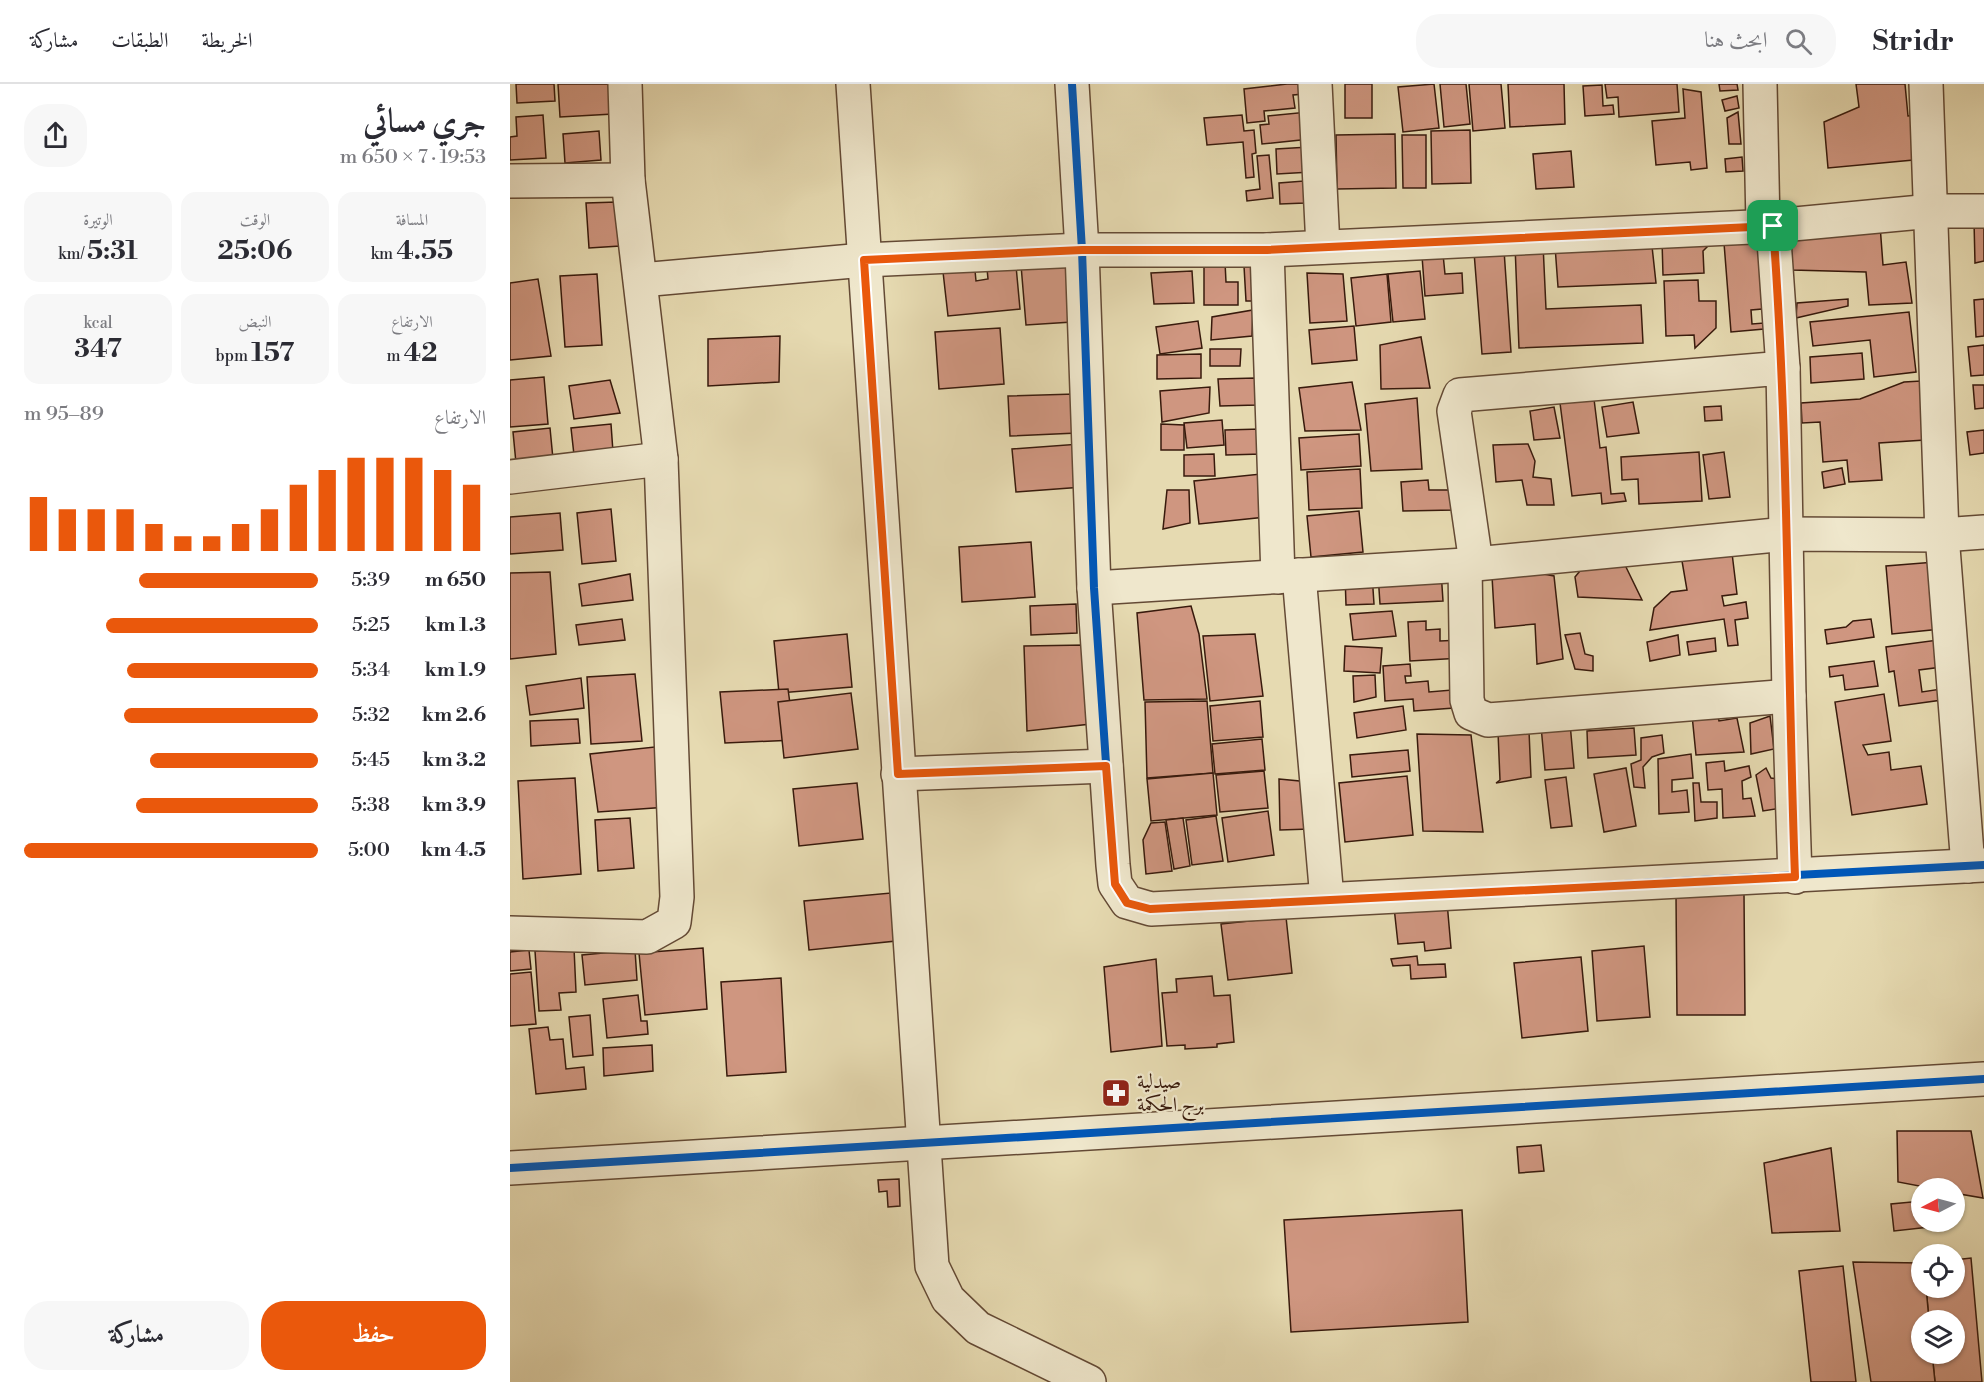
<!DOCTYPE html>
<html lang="ar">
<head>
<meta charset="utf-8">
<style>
	body { margin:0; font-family:"Libre Bodoni",Amiri,serif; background:#f7f7f7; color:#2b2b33; direction:rtl; height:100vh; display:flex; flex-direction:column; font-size:22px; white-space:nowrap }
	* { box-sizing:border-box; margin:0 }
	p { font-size:20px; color:#7c7c81 }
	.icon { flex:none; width:33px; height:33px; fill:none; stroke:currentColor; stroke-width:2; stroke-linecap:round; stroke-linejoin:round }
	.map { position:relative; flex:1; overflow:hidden; direction:ltr }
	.drawer { display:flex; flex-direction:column; background:#fff; width:510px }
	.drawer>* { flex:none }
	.needle { width:39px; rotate:264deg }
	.tools { position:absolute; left:1401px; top:1094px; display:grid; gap:12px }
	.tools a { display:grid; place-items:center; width:54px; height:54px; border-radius:50%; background:#fff; box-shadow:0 2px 4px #0004; font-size:30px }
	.pin { position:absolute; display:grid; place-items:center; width:51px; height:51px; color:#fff; margin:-26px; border-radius:12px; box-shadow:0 3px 9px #0006 }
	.round { display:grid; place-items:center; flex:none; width:63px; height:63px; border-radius:24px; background:#f7f7f7 }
	.headline { display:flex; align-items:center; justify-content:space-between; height:102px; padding:0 24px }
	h1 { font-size:33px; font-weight:700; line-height:45px }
	.figures { display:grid; grid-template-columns:repeat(3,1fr); gap:9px; height:102px; padding:6px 24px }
	.figures div { display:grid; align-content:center; border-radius:15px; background:#f7f7f7; text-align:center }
	.figures b { font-size:26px; font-weight:700 }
	.figures small { font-size:16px; font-weight:400 }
	.figures p { font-size:16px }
	.chart { height:168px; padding:12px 24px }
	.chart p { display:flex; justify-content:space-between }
	.chart svg { width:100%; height:108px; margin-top:6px; stroke:#ea580c; stroke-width:6 }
	.cta { display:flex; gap:12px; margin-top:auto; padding:12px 24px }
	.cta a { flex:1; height:69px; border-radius:24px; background:#ea580c; color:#fff; font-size:24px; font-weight:700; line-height:69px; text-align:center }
	.cta a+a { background:#f7f7f7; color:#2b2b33 }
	ul { padding:0 24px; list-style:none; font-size:20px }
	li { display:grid; grid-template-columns:96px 72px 1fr; align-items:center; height:45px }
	li i { height:15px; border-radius:8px; background:#ea580c }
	header { display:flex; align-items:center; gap:36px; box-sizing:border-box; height:84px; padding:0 30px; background:#fff; border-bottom:2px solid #e1e1e2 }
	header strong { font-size:28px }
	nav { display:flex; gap:33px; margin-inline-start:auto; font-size:21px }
	.search { width:420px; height:54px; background:#f7f7f7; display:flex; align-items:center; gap:15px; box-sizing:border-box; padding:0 21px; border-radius:24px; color:#7c7c81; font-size:22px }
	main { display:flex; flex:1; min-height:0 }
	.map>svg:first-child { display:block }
	.building { fill:#cf9680; stroke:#381a0c; stroke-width:1.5 }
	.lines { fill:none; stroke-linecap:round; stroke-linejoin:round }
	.minor-casing { stroke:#644a35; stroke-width:36 }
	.tertiary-casing { stroke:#644a35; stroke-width:36 }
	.minor { stroke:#efe7cc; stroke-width:33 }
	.tertiary { stroke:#efe7cc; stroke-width:33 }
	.cycleway-casing { stroke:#efe7cc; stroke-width:11 }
	.cycleway { stroke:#0057b8; stroke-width:8 }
	.route-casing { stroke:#fff; stroke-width:12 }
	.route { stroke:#ea580c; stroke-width:8 }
	.labels { text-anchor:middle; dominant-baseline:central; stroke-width:4.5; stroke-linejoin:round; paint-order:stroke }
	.poi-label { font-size:20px; fill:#381a0c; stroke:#efe7cc; text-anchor:start }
</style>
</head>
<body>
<header>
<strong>Stridr</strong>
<div class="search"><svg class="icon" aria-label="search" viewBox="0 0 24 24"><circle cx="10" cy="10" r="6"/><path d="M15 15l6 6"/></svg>ابحث هنا</div>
<nav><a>الخريطة</a><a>الطبقات</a><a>مشاركة</a></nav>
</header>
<main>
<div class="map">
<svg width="1474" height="1298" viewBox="0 0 1474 1298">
	<rect width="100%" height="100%" fill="#e6dab1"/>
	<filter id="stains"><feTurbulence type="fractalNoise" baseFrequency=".00333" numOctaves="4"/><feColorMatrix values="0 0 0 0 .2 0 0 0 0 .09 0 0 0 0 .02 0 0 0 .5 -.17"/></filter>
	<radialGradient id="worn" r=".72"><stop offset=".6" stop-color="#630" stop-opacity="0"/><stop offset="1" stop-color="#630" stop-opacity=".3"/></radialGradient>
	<!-- building -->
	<g class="building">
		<path d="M6 0H44L45 17 7 19Z"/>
		<path d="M48 0H101L103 30 50 33Z"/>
		<path d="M777 0H793L794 10 783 11 785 24 754 27 755 37 737 39 734 5Z"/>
		<rect x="835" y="0" width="27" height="34"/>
		<path d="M924 0 929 44 893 48 888 3Z"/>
		<path d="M930 0H956L960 40 934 43Z"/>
		<path d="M959 0H991L995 44 963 47Z"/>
		<path d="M998 0H1054L1055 40 1000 43Z"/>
		<path d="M1095 0H1167L1169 28 1109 33 1108 13 1097 14Z"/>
		<path d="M1209 0H1227L1228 6 1210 7Z"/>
		<path d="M1346 0H1395L1398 32 1410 31 1414 75 1318 84 1314 38 1349 23Z"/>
		<path d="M1092 1 1093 22 1103 21 1104 30 1075 32 1073 2Z"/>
		<path d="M1173 5 1191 8 1197 84 1181 86 1180 78 1146 81 1142 37 1175 34Z"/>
		<path d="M1227 12 1229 24 1215 27 1212 16Z"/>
		<path d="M798 28 800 55 752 60 750 41 759 40 758 32Z"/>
		<path d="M1228 28 1231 60H1219L1217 34Z"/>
		<path d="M33 31 36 74 0 76V53L7 52 6 33Z"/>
		<path d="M732 31 734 47 744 46 746 69 742 70 744 93 736 94 733 58 697 61 694 34Z"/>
		<path d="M960 46 961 99 922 100 921 47Z"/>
		<path d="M89 47 91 76 55 79 53 50Z"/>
		<path d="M885 50 886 104 827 105 826 51Z"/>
		<path d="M892 51H916V104H893Z"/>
		<path d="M799 63 801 88 767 90 766 65Z"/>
		<path d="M1061 67 1064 103 1026 105 1023 70Z"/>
		<path d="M759 71 763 114 737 117 736 107 750 105 747 72Z"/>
		<path d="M1232 73 1233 87 1216 88 1215 75Z"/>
		<path d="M794 97 795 119 770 120 769 99Z"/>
		<path d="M107 118 110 162 79 164 76 119Z"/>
		<path d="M1464 137H1474V177L1465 179Z"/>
		<path d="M1370 141 1373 181 1396 178 1402 219 1359 221 1356 188 1282 186 1278 148Z"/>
		<path d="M1141 153 1146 199 1048 203 1045 162Z"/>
		<path d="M1207 153 1193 167 1194 189 1153 191 1152 156Z"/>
		<path d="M1259 156 1264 224 1241 226 1242 240 1254 239V245L1221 248 1214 159Z"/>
		<path d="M1033 160 1036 225 1131 221 1133 259 1009 264 1005 161Z"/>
		<path d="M994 166 1001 268 972 270 964 168Z"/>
		<path d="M933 170 935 190 952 189 953 209 915 212 912 172Z"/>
		<path d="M505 171 510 225 438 232 432 179 464 176 466 197 478 195 476 174Z"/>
		<path d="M557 178 562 238 516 241 511 181Z"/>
		<path d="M694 178H715L716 198H728V221H694Z"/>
		<path d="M734 182H747L748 217H736Z"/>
		<path d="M682 187 684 219 644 220 641 189Z"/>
		<path d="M910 187 915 235 883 238 878 190Z"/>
		<path d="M797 189 833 190 837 237 800 239Z"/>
		<path d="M87 190 92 261 55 263 50 192Z"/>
		<path d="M877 190 881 238 846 242 841 194Z"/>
		<path d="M28 195 41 272 0 276V199Z"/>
		<path d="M1188 196 1189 217H1206V244L1185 264 1184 251 1156 252 1154 197Z"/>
		<path d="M1338 215V222L1286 234 1287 219Z"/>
		<path d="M1474 215V252L1466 253 1464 216Z"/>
		<path d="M743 226 742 252 701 256 702 233Z"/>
		<path d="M1399 228 1406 288 1364 293 1360 256 1303 262 1300 238Z"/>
		<path d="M688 237 692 264 650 270 646 243Z"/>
		<path d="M844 242 847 276 802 280 799 246Z"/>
		<path d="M490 244 494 300 429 305 425 248Z"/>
		<path d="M270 252 269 298 198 302V255Z"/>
		<path d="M911 253 920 304 871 305 870 261Z"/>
		<path d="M1474 261V291L1461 292 1458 263Z"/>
		<path d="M700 265H731L730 282H700Z"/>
		<path d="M1352 269 1354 295 1301 299 1300 273Z"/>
		<path d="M691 270V294L647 295V271Z"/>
		<path d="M34 293 38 340 0 343V296Z"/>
		<path d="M746 294 747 321 710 322 708 295Z"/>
		<path d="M100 296 110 329 64 335 59 302Z"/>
		<path d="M1411 297 1415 356 1369 359 1372 396 1339 398 1337 376 1313 378 1310 338 1292 339 1291 319 1350 315 1394 298Z"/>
		<path d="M842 298 851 346 795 347 789 304Z"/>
		<path d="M1463 301H1474V324L1465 325Z"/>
		<path d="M700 303 699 329 652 338 650 307Z"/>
		<path d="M565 310 567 349 500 352 498 312Z"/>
		<path d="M907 314 912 385 861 387 855 320Z"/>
		<path d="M1084 315 1090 364 1096 363 1101 410 1114 409 1116 417 1092 420 1091 409 1062 412 1050 319Z"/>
		<path d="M1123 318 1129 349 1097 353 1092 323Z"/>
		<path d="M1211 322 1212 336 1195 337 1194 323Z"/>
		<path d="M1044 323 1050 354 1024 356 1020 327Z"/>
		<path d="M712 336 714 361 677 364 674 339Z"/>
		<path d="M101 340 103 368 64 371 61 344Z"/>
		<path d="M651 340 674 341V366H651Z"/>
		<path d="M40 344 43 375 6 379 3 348Z"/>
		<path d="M751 345 752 370 716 371 715 346Z"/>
		<path d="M1474 346V369L1460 371 1457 348Z"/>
		<path d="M849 350 851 382 791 386 789 354Z"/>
		<path d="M570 360 573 403 506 408 502 365Z"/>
		<path d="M1018 360 1025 377 1023 393 1041 395 1044 421H1017L1012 396 986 398 983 361Z"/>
		<path d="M1189 368 1192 417 1129 420 1128 395 1112 396 1111 373Z"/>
		<path d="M1214 368 1220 413 1199 415 1193 371Z"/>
		<path d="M704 370 705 392H674V371Z"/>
		<path d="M1332 384 1335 400 1314 404 1312 388Z"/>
		<path d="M850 385 852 424 799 426 797 388Z"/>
		<path d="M751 390 756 433 689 440 684 397Z"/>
		<path d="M918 396 919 406H947L944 426 893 427 891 398Z"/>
		<path d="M657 406H679L680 439 653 445Z"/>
		<path d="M101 425 106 477 72 480 67 429Z"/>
		<path d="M849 427 853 468 801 473 797 432Z"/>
		<path d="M50 429 53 466 0 470V433Z"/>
		<path d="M521 458 525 513 452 518 449 463Z"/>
		<path d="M1222 469 1227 510 1212 512 1214 522 1236 518 1238 534 1225 536 1228 561 1218 562 1214 535 1140 546 1144 524 1161 508 1177 506 1172 477Z"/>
		<path d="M1425 478 1431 545 1382 550 1376 482Z"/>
		<path d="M1114 479 1132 516 1068 513 1065 493 1074 482Z"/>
		<path d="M1008 485 1044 492 1053 575 1027 580 1025 540 985 544 982 492Z"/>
		<path d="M931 487 933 517 870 520 868 490Z"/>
		<path d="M40 488 46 570 0 575V489Z"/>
		<path d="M120 490 123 516 72 522 69 500Z"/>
		<path d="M862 490 864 520 836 521 835 491Z"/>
		<path d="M566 520 567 549 521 551 520 522Z"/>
		<path d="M681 522 689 550 697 615 634 616 627 529Z"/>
		<path d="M882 527 886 552 843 556 840 530Z"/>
		<path d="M112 535 115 556 69 561 66 541Z"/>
		<path d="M1361 535 1364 553 1317 560 1315 546 1336 543 1343 537Z"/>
		<path d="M916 537V546L930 545V557L951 556 952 574 900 577 898 538Z"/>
		<path d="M1070 549 1075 570 1083 572V587L1065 585 1055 551Z"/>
		<path d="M337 550 342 603 269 609 264 557Z"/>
		<path d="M745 550 753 612 700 617 693 552Z"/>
		<path d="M1168 551 1170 571 1140 577 1137 558Z"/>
		<path d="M1205 554 1206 567 1179 571 1177 558Z"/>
		<path d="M1428 556 1432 583 1409 586 1412 608 1431 605 1432 616 1389 622 1384 587 1379 588 1376 563Z"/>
		<path d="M576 561 581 640 517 647 514 562Z"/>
		<path d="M835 562 872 564 870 589 834 587Z"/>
		<path d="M1364 577 1368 602 1335 606 1333 591 1320 593 1319 583Z"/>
		<path d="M900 580 901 592H895L896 599 918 597 919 608 942 606 944 624 904 627 903 615 875 617 873 582Z"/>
		<path d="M125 590 132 657 81 660 77 593Z"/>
		<path d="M865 591 866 613 844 618 843 592Z"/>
		<path d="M71 594 74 624 20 631 16 602Z"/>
		<path d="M278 605 285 656 215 659 210 608Z"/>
		<path d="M341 609 348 665 274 674 268 618Z"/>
		<path d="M1374 610 1381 657 1353 661 1358 671 1379 668 1381 686 1411 682 1417 720 1342 731 1325 618Z"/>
		<path d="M697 617 703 689 637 694 635 618Z"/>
		<path d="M750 617 753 653 703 657 700 622Z"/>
		<path d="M893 622 896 646 847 654 844 629Z"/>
		<path d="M1207 629 1209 637 1227 634 1234 668 1186 671 1182 631Z"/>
		<path d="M1260 632 1264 665 1241 670 1240 639Z"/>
		<path d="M68 635 70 659 21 662 20 637Z"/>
		<path d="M1060 639 1064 684 1035 686 1031 642Z"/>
		<path d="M1124 644 1126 671 1078 674 1077 647Z"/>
		<path d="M1019 647 1021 693 986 699 990 696 988 648Z"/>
		<path d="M907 650 961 651 973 748 913 747Z"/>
		<path d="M1152 651 1154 669 1142 673 1133 683 1135 704 1124 703 1121 680 1131 676V654Z"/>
		<path d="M752 655 755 686 705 690 702 660Z"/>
		<path d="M154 662 158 723 88 728 80 670Z"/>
		<path d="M898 666 900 687 842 693 840 671Z"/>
		<path d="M1181 670 1183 694 1162 696V708L1177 706 1179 728 1149 730 1148 675Z"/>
		<path d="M1214 677 1215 687 1239 682 1241 693 1232 697 1233 715 1241 714 1245 732 1213 734 1212 705 1198 706 1196 679Z"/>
		<path d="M1116 684 1126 742 1094 748 1084 690Z"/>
		<path d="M1256 684 1261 694 1268 695 1272 724 1253 727 1246 691Z"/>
		<path d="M754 687 758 724 710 728 706 691Z"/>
		<path d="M703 689 707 731 641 737 637 695Z"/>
		<path d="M897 692 903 751 835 758 829 699Z"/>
		<path d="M1056 693 1062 742 1041 744 1035 696Z"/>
		<path d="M65 694 71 790 13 795 8 697Z"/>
		<path d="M769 695 800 698V745L770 746Z"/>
		<path d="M347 699 353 755 289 762 283 705Z"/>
		<path d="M1183 699H1189L1191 718H1207V734L1185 737Z"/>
		<path d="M758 727 764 771 718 778 712 734Z"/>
		<path d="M706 732 713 777 682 781 676 736Z"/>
		<path d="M120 734 124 784 88 787 85 736Z"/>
		<path d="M673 734 680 782 664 785 656 736Z"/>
		<path d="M655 738 662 787 636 790 633 756 641 739Z"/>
		<path d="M381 809 386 857 299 866 294 817Z"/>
		<path d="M1234 810 1235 931H1167L1166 811Z"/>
		<path d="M937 818 941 864 915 867 914 858 888 860 884 823Z"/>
		<path d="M776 833 782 889 718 896 711 840Z"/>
		<path d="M1134 862 1140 933 1087 937 1082 867Z"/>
		<path d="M64 864 66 908 49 909 51 926 29 927 25 867Z"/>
		<path d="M193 864 197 925 135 931 129 869Z"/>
		<path d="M19 866 21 885 0 887V868Z"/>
		<path d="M125 866 127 896 75 901 72 871Z"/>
		<path d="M907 872 908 881 935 880 936 893 901 895 900 881 883 882 881 875Z"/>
		<path d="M1071 873 1078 947 1012 954 1004 879Z"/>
		<path d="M646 875 652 962 601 968 594 883Z"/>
		<path d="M21 888 26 940 0 942V890Z"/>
		<path d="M702 892 704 912 720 911 724 958 707 960V963L675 965V961L657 962 652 909 667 908 666 895Z"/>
		<path d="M271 894 276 988 217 992 211 898Z"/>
		<path d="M128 911 131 937H137L138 950 97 954 93 915Z"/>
		<path d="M80 931 83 971 63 973 59 933Z"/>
		<path d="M38 943 40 956 53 955 56 985 74 983 76 1005 26 1010 19 945Z"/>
		<path d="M142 961 143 987 94 992 93 964Z"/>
		<path d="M1387 1047H1461L1473 1114 1444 1109V1104H1420L1388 1098Z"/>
		<path d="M1031 1061 1034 1087 1009 1089 1007 1063Z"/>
		<path d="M1321 1064 1330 1147 1262 1149 1254 1079Z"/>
		<path d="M389 1095 390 1122 378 1123 377 1107 369 1108 368 1096Z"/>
		<path d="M1412 1117V1137H1438V1141L1384 1147 1381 1120Z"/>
		<path d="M952 1126 958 1238 781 1248 774 1136Z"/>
		<path d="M1461 1174 1472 1298H1425L1422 1269H1444V1236H1419L1416 1203H1444V1176Z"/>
		<path d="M1343 1178 1412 1179V1203H1416L1419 1236H1412V1269H1422L1425 1298H1361Z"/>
		<path d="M1333 1182 1346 1298H1301L1289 1187Z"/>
	</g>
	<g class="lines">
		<!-- minor casing -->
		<g class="minor-casing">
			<g id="minor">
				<path d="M343 0 422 1182 438 1215 468 1244 579 1298"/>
				<path d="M562 0 572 166 584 504 603 781 605 800 617 818 641 825 1474 781"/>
				<path d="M805 0 813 163"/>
				<path d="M1250 0 1253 141"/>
				<path d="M1416 0 1432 451 1458 782"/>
				<path d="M0 97 118 96"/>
				<path d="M1263 142 1273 284"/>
				<path d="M757 166 768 493"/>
				<path d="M131 196 354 176 572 166H757L1263 142 1422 127H1474"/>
				<path d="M0 393 151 375"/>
				<path d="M966 479 944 327 950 311 1273 284 1279 612 1285 793"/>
				<path d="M955 481 957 616 961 629 978 636 1279 612"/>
				<path d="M789 491 817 815"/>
				<path d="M584 504 955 481 1276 450 1432 451 1474 448"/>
				<path d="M388 690 596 682"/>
				<path d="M0 849 137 853 164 838 167 813 151 375 118 96 115 0"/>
			</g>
		</g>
		<!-- tertiary casing -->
		<g class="tertiary-casing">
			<path id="tertiary" d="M0 1084 1474 995"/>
		</g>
		<!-- minor -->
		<use href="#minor" class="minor"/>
		<!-- tertiary -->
		<use href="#tertiary" class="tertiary"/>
		<!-- cycleway casing -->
		<g class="cycleway-casing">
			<g id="cycleway">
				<path d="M562 0 572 166 584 504 603 781 605 800 617 818 641 825 1474 781"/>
				<path d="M0 1084 1474 995"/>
			</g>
		</g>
		<!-- cycleway -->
		<use href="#cycleway" class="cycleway"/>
	</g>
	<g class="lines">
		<!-- route casing -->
		<g class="route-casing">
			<path id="route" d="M1263 142C1279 358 1277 576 1285 793L640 825 617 819 605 800 596 682 388 690 354 176 572 166H757Z"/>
		</g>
		<!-- route -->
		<use href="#route" class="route"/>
	</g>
	<!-- icons -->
	<defs>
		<g id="pharmacy-square" transform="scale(1.5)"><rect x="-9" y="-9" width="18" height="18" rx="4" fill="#8f2418" stroke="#efe7cc"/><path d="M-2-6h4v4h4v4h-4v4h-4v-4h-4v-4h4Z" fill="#fff"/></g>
	</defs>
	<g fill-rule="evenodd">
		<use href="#pharmacy-square" x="606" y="1009"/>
	</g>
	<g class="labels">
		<!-- poi labels -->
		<g class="poi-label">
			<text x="627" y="998">صيدلية<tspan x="627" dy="23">برج الحكمة</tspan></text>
		</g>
	</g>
	<rect width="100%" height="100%" filter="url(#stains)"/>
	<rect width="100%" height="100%" fill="url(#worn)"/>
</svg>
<div class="tools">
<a><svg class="needle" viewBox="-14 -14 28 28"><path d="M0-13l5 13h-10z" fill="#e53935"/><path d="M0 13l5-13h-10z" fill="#7c7c81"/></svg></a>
<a><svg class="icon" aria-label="locate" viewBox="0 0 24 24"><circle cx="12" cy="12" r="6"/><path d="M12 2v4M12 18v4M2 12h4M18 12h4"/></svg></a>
<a><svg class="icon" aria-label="layers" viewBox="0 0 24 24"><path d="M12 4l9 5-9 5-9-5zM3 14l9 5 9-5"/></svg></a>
</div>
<div class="pin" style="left:1263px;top:142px;background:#1e9e55"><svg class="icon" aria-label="arrive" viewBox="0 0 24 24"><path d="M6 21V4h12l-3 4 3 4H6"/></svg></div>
</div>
<section class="drawer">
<div class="headline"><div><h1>جري مسائي</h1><p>19:53 · 7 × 650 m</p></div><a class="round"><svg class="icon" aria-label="share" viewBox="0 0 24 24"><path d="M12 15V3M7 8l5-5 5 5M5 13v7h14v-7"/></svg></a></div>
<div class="figures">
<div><p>المسافة</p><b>4.55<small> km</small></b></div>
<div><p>الوقت</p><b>25:06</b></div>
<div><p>الوتيرة</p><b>5:31<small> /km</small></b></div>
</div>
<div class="figures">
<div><p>الارتفاع</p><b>42<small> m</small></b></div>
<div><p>النبض</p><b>157<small> bpm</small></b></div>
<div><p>kcal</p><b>347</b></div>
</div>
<div class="chart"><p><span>الارتفاع</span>89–95 m</p>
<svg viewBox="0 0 160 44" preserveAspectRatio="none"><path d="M5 44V22M15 44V27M25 44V27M35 44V27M45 44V33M55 44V38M65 44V38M75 44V33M85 44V27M95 44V17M105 44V11M115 44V6M125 44V6M135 44V6M145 44V11M155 44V17"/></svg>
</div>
<ul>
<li><b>650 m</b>5:39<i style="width:61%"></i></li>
<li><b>1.3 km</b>5:25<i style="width:72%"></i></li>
<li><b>1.9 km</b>5:34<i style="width:65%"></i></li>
<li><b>2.6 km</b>5:32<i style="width:66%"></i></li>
<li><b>3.2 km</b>5:45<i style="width:57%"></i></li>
<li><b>3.9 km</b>5:38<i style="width:62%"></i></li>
<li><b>4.5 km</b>5:00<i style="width:100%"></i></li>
</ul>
<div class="cta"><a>حفظ</a><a>مشاركة</a></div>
</section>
</main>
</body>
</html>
